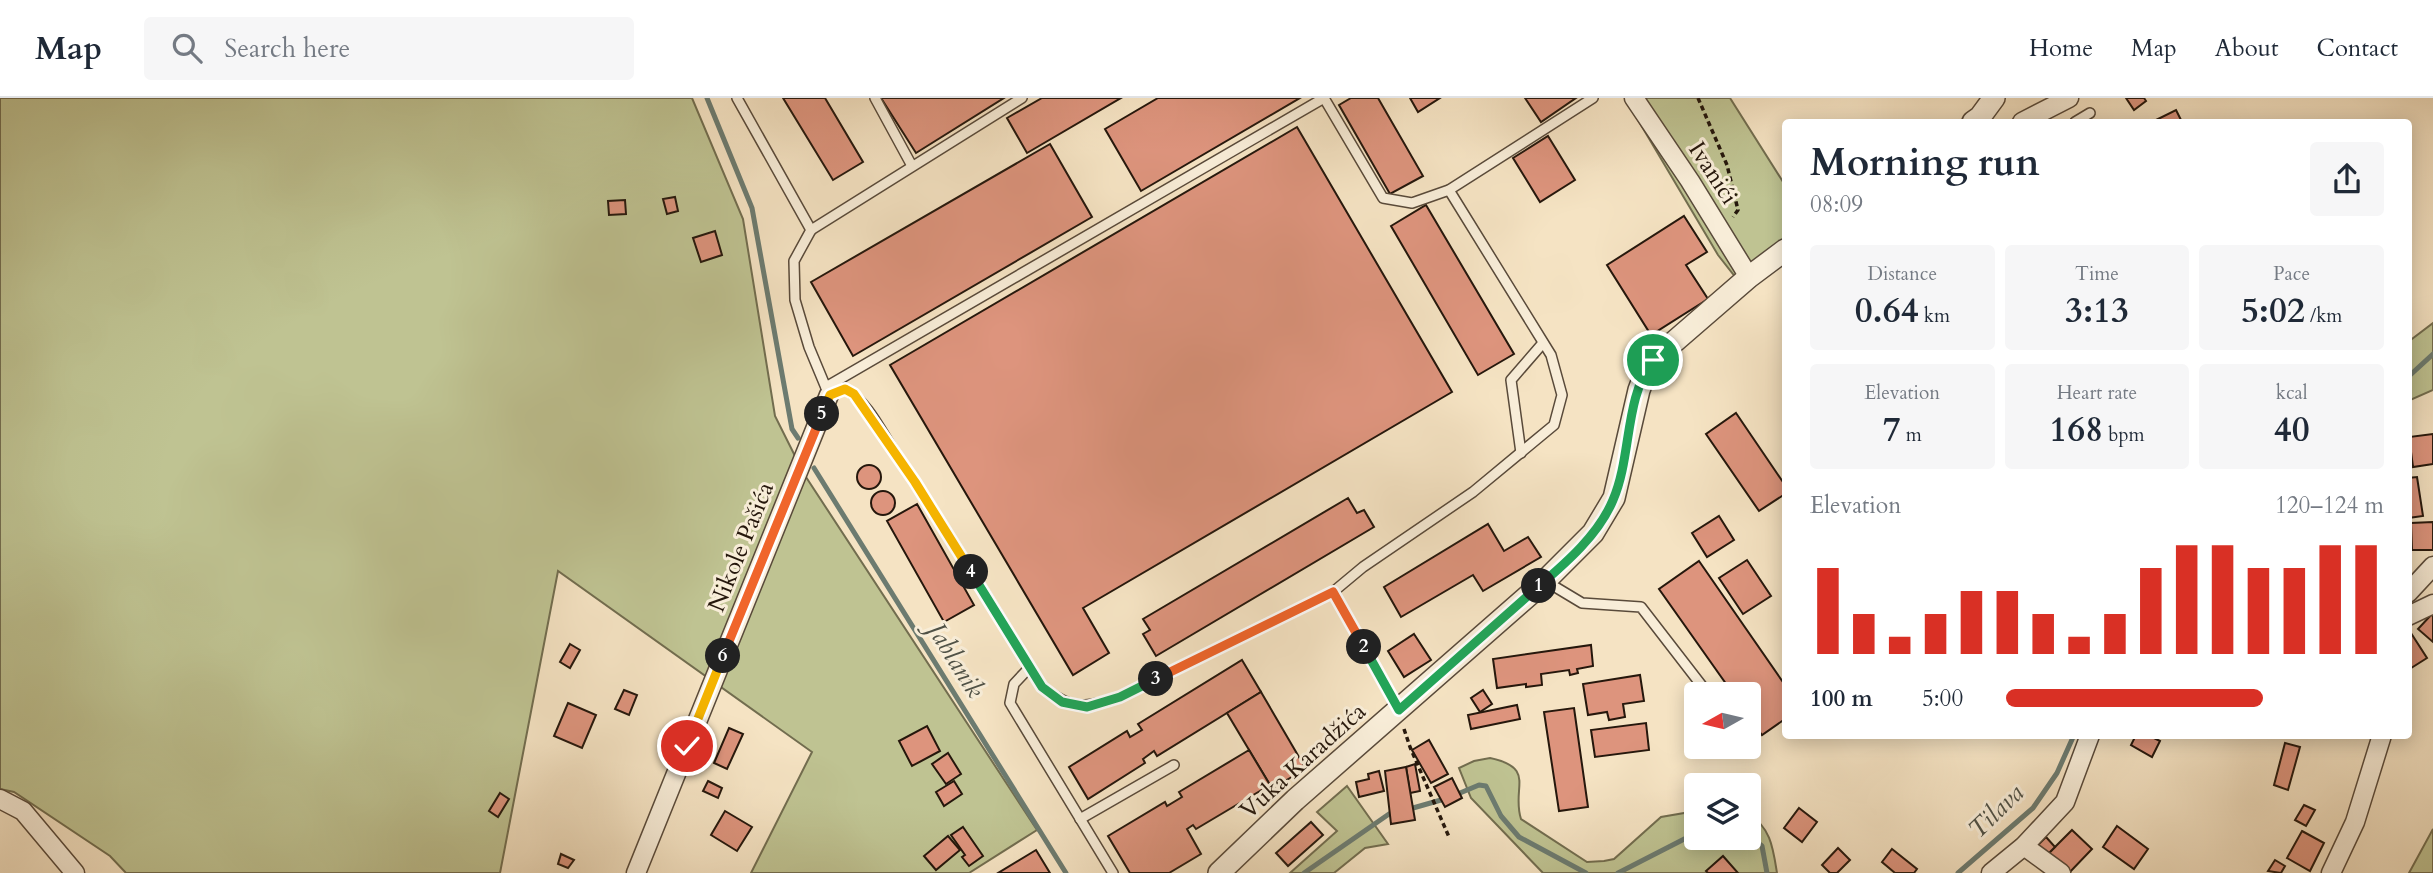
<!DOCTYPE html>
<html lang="en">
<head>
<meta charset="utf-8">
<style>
	body { margin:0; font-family:Cardo,serif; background:#f6f6f7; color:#1f2937; height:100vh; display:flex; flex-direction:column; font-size:26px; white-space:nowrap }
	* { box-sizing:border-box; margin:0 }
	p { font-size:23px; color:#747a83 }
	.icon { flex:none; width:38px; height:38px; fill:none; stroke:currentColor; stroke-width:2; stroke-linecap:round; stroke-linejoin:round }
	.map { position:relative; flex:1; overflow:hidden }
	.details { position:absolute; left:1782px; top:21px; width:630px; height:620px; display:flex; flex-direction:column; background:#fff; border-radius:7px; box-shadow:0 4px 18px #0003 }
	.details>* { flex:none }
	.needle { width:46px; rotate:262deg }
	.controls { position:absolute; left:1684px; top:584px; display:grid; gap:14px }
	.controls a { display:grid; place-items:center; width:77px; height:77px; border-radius:7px; background:#fff; box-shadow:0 4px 18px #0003; font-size:35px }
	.pin { position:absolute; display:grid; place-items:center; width:60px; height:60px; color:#fff; margin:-30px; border:4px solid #fff; border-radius:50%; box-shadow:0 2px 7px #0007 }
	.km { position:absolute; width:35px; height:35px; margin:-18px; border-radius:50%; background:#222; color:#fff; font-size:19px; line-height:35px; text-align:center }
	.round { display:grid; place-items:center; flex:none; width:74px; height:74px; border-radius:7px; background:#f6f6f7 }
	.overview { display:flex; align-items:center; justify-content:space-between; height:119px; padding:0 28px }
	h1 { font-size:38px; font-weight:700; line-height:52px }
	.metrics { display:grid; grid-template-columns:repeat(3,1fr); gap:10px; height:119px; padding:7px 28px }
	.metrics div { display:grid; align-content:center; border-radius:7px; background:#f6f6f7; text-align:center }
	.metrics b { font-size:35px; font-weight:700 }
	.metrics small { font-size:19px; font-weight:400 }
	.metrics p { font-size:19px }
	.chart { height:196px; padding:14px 28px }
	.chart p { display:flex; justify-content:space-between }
	.chart svg { width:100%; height:126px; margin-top:7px; stroke:#d93025; stroke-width:6 }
	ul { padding:0 28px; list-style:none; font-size:23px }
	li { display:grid; grid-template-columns:112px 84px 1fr; align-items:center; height:52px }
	li i { height:18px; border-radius:9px; background:#d93025 }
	header { display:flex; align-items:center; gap:42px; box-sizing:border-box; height:98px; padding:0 35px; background:#fff; border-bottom:2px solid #e0e1e3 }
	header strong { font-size:33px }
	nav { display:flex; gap:38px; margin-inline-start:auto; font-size:24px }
	.search { width:490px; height:63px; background:#f6f6f7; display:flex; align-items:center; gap:18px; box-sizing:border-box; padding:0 24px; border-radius:7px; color:#747a83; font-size:26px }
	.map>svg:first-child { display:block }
	.green { fill:#bfc392; stroke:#726d4f; stroke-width:2 }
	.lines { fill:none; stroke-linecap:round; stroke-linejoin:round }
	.stream { stroke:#6c7b70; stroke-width:5 }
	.building { fill:#dd947d; stroke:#25170c; stroke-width:2 }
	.service-casing { stroke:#594a3a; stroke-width:12 }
	.minor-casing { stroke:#594a3a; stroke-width:21 }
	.tertiary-casing { stroke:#594a3a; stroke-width:24 }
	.path { stroke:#25170c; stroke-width:3.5; stroke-dasharray:5 3.5; stroke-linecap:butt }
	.service { stroke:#f8edd8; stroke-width:9 }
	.minor { stroke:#f8edd8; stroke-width:18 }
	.tertiary { stroke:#f8edd8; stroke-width:21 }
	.split-1-casing { stroke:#fff; stroke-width:14 }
	.split-2-casing { stroke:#fff; stroke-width:14 }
	.split-3-casing { stroke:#fff; stroke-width:14 }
	.split-4-casing { stroke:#fff; stroke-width:14 }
	.split-5-casing { stroke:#fff; stroke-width:14 }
	.split-6-casing { stroke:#fff; stroke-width:14 }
	.split-7-casing { stroke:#fff; stroke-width:14 }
	.split-1 { stroke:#22a559; stroke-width:9 }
	.split-2 { stroke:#22a559; stroke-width:9 }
	.split-3 { stroke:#f0652b; stroke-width:9 }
	.split-4 { stroke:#22a559; stroke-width:9 }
	.split-5 { stroke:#f5b400; stroke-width:9 }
	.split-6 { stroke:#f0652b; stroke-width:9 }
	.split-7 { stroke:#f5b400; stroke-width:9 }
	.labels { text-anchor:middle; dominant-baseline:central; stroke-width:6; stroke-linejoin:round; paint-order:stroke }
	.street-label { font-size:24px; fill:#25170c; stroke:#f8edd8 }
	.water-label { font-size:26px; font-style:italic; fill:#4f5146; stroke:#f8edd8 }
</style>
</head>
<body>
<header>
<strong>Map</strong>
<div class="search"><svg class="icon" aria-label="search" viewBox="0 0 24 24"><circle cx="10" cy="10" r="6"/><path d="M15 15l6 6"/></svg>Search here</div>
<nav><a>Home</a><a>Map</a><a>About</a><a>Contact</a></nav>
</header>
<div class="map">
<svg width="2433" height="775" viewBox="0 0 2433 775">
	<rect width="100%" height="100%" fill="#f5e3c3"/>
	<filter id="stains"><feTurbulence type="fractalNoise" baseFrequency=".00286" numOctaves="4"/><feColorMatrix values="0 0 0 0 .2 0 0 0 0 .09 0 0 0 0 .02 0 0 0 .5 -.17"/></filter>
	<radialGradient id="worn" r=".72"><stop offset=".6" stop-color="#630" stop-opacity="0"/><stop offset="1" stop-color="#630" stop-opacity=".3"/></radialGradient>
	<!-- green -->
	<g class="green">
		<path d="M0 0H692L743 121 775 318 804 376 1037 732 969 775H751L812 654 558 473 500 775H126L110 758 14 694 0 691Z"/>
		<path d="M1625 0H1730L1785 87V160L1744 190 1718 157Z"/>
		<path d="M2433 225V292L2408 303V244Z"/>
		<path d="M1490 660C1537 670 1511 690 1521 721L1587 764 1604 763 1614 761 1661 719 1696 713V740H1748V715C1771 730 1773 750 1777 775H1543L1471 700 1459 670 1474 663Z"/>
		<path d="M1347 688 1388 746 1365 750 1334 775H1290L1337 733 1317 714Z"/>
		<path d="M2433 731V775H2409Z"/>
	</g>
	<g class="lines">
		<!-- stream -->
		<g class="stream">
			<path d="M707 0 752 110 792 331 798 340"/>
			<path d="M2408 279 2433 256"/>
			<path d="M814 370 1066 775"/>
			<path d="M1460 695 1479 687 1486 688 1501 718 1519 739 1586 775"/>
			<path d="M1413 710 1441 702"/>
			<path d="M1748 737 1762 748 1767 775"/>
			<path d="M1304 775 1389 716"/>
			<path d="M1618 775 1696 735"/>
			<path d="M1958 775 2033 710 2057 675 2074 637"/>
		</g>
	</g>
	<!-- building -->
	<g class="building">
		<path d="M783 0H825L863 64 833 82Z"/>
		<path d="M881 0H1004L916 55Z"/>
		<path d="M1042 0H1121L1027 55 1007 20Z"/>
		<path d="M1158 0H1300L1141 93 1105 31Z"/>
		<path d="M1351 0H1378L1423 78 1390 96 1339 7Z"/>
		<path d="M1410 0H1440L1418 14Z"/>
		<path d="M1525 0H1576L1541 24Z"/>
		<path d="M2126 0H2144L2146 3 2134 12Z"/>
		<path d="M2176 12 2182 24H2152Z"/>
		<path d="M1297 29 1452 294 1083 510 1109 555 1073 577 890 267Z"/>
		<path d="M1548 38 1575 82 1540 104 1513 60Z"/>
		<path d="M1050 46 1092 119 853 258 811 184Z"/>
		<path d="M675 99 678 113 667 116 663 101Z"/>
		<path d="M625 102 626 116 609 117 608 103Z"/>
		<path d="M1426 107 1514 256 1478 277 1391 128Z"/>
		<path d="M1684 118 1707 154 1686 167 1708 201 1651 237 1607 167Z"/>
		<path d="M715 133 722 157 701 164 693 140Z"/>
		<path d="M1736 315 1785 387V396L1759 413 1706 336Z"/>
		<path d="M2433 336V366L2413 369 2409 339Z"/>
		<circle cx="869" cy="379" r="12"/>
		<path d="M2417 379 2423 418 2408 420V380Z"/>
		<circle cx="883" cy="405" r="12"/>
		<path d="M1348 400 1357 415 1364 412 1374 429 1156 558 1143 536 1150 532 1143 521Z"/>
		<path d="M917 406 974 507 944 524 887 423Z"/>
		<path d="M1719 418 1734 442 1707 459 1692 435Z"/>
		<path d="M2433 424V452H2412L2411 425Z"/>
		<path d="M1488 426 1504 453 1528 439 1541 459 1483 493 1473 477 1401 519 1384 489Z"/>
		<path d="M1747 462 1771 498 1743 516 1719 480Z"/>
		<path d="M1699 463 1785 587V621L1762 637 1748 618V597H1734L1659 491Z"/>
		<path d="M2432 516 2433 517V544L2418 531Z"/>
		<path d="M2409 532 2427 560 2408 572V533Z"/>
		<path d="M1414 536 1431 562 1404 579 1388 553Z"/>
		<path d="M570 546 580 552 570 570 560 564Z"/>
		<path d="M1591 547 1593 568 1577 571 1578 575 1570 577 1569 572 1541 576 1542 587 1526 589V586L1497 590 1493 561Z"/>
		<path d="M1242 562 1261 594 1157 658 1154 653 1143 661 1145 665 1088 701 1069 669 1127 633 1130 639 1142 632 1138 626Z"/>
		<path d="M1640 577 1644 603 1623 606 1625 619 1609 622 1607 614 1588 617 1583 586Z"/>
		<path d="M624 592 637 597 629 617 615 611Z"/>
		<path d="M1483 592 1492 606 1480 614 1471 600Z"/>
		<path d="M1261 594 1306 671 1269 692 1270 687 1227 615Z"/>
		<path d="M568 605 596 617 582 650 554 638Z"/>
		<path d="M1517 607 1520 621 1471 631 1468 617Z"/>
		<path d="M1574 610 1588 709 1559 713 1544 614Z"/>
		<path d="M1646 625 1649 652 1595 659 1591 632Z"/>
		<path d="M927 628 940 653 912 668 899 643Z"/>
		<path d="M729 630 743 636 727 671 714 665Z"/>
		<path d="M2136 637H2148L2160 643 2152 659 2131 647Z"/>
		<path d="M1429 642 1448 676 1431 685 1412 652Z"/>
		<path d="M2285 645 2300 649 2288 692 2274 687Z"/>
		<path d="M1249 652 1270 687 1196 731 1193 727 1187 731 1201 756 1169 775H1130L1108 738 1165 704 1167 708 1182 699 1179 694Z"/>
		<path d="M948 655 961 676 946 686 932 666Z"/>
		<path d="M1415 666 1420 693 1410 695 1406 669Z"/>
		<path d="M1406 669 1415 722 1391 726 1385 673Z"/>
		<path d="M1379 673 1384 693 1359 699 1356 684 1369 681 1368 676Z"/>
		<path d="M1452 680 1462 700 1445 709 1434 689Z"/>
		<path d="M708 683 722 690 718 700 703 693Z"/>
		<path d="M954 683 962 696 944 708 936 694Z"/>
		<path d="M500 695 509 701 498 719 489 713Z"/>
		<path d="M2304 707 2315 712 2306 728 2295 722Z"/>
		<path d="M1799 710 1817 724 1802 744 1784 730Z"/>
		<path d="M725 713 752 729 737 753 711 737Z"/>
		<path d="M1311 724 1323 737 1288 768 1276 755Z"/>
		<path d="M2117 728 2148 751 2134 771 2103 749Z"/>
		<path d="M963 729 983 758 969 768 962 759 965 757 951 737Z"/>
		<path d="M2072 732 2092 751 2069 775 2047 757Z"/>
		<path d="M2302 733 2324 745 2310 773 2287 760Z"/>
		<path d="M948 738 960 752 936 772 924 758Z"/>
		<path d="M2046 739 2055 749 2047 757 2037 748Z"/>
		<path d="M1838 750 1850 762 1837 775H1830L1822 767Z"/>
		<path d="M1892 751 1917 771 1914 775H1895L1882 764Z"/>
		<path d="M1036 752 1050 775H998Z"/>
		<path d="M561 756 574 762 568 770 558 766Z"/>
		<path d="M1723 758 1738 775H1708L1706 773Z"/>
		<path d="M2275 762 2285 768 2281 775 2268 773Z"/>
	</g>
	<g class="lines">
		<!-- service casing -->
		<g class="service-casing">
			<g id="service">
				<path d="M737 0 811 132 794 163 795 202 809 249 829 297 845 291C867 303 881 333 894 353 946 430 994 510 1042 589 1074 613 1082 610 1120 599L1333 494 1363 469 1473 394 1554 327 1562 297 1551 257 1449 92"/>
				<path d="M875 0 912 68"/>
				<path d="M1324 0 1383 100 1412 105 1449 92 1593 0"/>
				<path d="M2075 24 2090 15"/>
				<path d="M811 132 1022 0"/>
				<path d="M826 289 1324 0"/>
				<path d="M1521 355 1511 282 1543 245"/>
				<path d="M1547 484 1582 505 1641 509 1709 597"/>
				<path d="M1333 494 1398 611"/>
				<path d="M1030 569 1014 586 1010 605 1113 775"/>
				<path d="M1080 721 1174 667"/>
			</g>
		</g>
		<!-- minor casing -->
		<g class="minor-casing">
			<g id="minor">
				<path d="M1634 0 1690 83 1749 179"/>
				<path d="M2022 24 2069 0"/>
				<path d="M2408 495 2433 468"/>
				<path d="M2408 518 2433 506"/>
				<path d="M0 701 23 713 75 775"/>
				<path d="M2024 748 2061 775"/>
				<path d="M636 775 829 297"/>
				<path d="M1991 775 2024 748 2065 704 2090 637"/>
				<path d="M2331 775 2355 724 2382 637"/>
			</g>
		</g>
		<!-- tertiary casing -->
		<g class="tertiary-casing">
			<g id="tertiary">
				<path d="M1973 24 1980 19 1994 0"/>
				<path d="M1219 775 1295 702 1545 483 1593 435 1614 400 1639 292 1647 271 1660 256 1749 179 1785 152"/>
			</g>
		</g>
		<!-- path -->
		<g class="path">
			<path d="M1698 0 1727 67 1738 112 1733 119"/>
			<path d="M1404 631 1410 649 1449 739"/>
		</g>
		<!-- service -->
		<use href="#service" class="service"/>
		<!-- minor -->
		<use href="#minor" class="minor"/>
		<!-- tertiary -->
		<use href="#tertiary" class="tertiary"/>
	</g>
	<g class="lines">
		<!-- split-1 casing -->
		<g class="split-1-casing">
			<path id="split-1" d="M1539 488C1567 464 1599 436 1613 402 1632 358 1624 301 1653 262"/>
		</g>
		<!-- split-2 casing -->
		<g class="split-2-casing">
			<path id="split-2" d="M1364 549 1399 612 1539 488"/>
		</g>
		<!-- split-3 casing -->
		<g class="split-3-casing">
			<path id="split-3" d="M1156 581 1333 494 1364 549"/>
		</g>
		<!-- split-4 casing -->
		<g class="split-4-casing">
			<path id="split-4" d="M971 474 1042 589 1062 604 1087 609 1120 599 1156 581"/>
		</g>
		<!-- split-5 casing -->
		<g class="split-5-casing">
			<path id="split-5" d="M822 316 830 297 845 291 854 296 915 384 971 474"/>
		</g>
		<!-- split-6 casing -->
		<g class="split-6-casing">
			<path id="split-6" d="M723 558 822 316"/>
		</g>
		<!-- split-7 casing -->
		<g class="split-7-casing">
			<path id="split-7" d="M687 648 723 558"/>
		</g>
		<!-- split-1 -->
		<use href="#split-1" class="split-1"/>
		<!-- split-2 -->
		<use href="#split-2" class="split-2"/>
		<!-- split-3 -->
		<use href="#split-3" class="split-3"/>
		<!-- split-4 -->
		<use href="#split-4" class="split-4"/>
		<!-- split-5 -->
		<use href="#split-5" class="split-5"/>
		<!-- split-6 -->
		<use href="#split-6" class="split-6"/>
		<!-- split-7 -->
		<use href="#split-7" class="split-7"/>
	</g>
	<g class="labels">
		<!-- street labels -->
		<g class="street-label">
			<text transform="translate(1713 75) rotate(57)">Ivanići</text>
			<text transform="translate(741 449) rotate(-68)">Nikole Pašića</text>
			<text transform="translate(1303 663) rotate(-42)">Vuka Karadžića</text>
		</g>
		<!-- water labels -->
		<g class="water-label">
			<text transform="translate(956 562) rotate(58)">Jablanik</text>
			<text transform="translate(1996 713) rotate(-44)">Tilava</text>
		</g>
	</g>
	<rect width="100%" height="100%" filter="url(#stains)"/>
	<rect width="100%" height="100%" fill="url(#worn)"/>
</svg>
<div class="controls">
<a><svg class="needle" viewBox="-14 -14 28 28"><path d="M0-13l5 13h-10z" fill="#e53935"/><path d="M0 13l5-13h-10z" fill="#747a83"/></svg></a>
<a><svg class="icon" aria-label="layers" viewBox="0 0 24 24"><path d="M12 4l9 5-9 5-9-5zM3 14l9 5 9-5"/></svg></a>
</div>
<div class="pin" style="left:1653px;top:262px;background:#1e9e55"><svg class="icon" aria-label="arrive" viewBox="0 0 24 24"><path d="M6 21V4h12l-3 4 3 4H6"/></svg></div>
<div class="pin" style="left:687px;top:648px;background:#d93025"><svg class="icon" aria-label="check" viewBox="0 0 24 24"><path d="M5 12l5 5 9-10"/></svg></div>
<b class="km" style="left:1539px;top:488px">1</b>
<b class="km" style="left:1364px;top:549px">2</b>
<b class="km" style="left:1156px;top:581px">3</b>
<b class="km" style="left:971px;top:474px">4</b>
<b class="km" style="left:822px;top:316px">5</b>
<b class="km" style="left:723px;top:558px">6</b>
<section class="details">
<div class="overview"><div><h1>Morning run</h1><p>08:09</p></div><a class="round"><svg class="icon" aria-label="share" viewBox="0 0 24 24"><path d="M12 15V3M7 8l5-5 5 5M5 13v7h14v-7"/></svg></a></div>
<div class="metrics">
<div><p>Distance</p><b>0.64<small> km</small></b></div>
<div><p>Time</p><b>3:13</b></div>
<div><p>Pace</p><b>5:02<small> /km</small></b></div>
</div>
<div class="metrics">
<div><p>Elevation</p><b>7<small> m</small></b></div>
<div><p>Heart rate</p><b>168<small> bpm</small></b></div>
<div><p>kcal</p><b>40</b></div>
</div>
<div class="chart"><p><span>Elevation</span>120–124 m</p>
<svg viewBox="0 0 160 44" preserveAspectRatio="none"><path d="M5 44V14M15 44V30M25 44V38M35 44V30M45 44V22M55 44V22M65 44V30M75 44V38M85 44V30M95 44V14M105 44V6M115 44V6M125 44V14M135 44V14M145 44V6M155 44V6"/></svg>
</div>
<ul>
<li><b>100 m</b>5:00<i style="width:68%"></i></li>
</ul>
</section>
</div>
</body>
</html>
